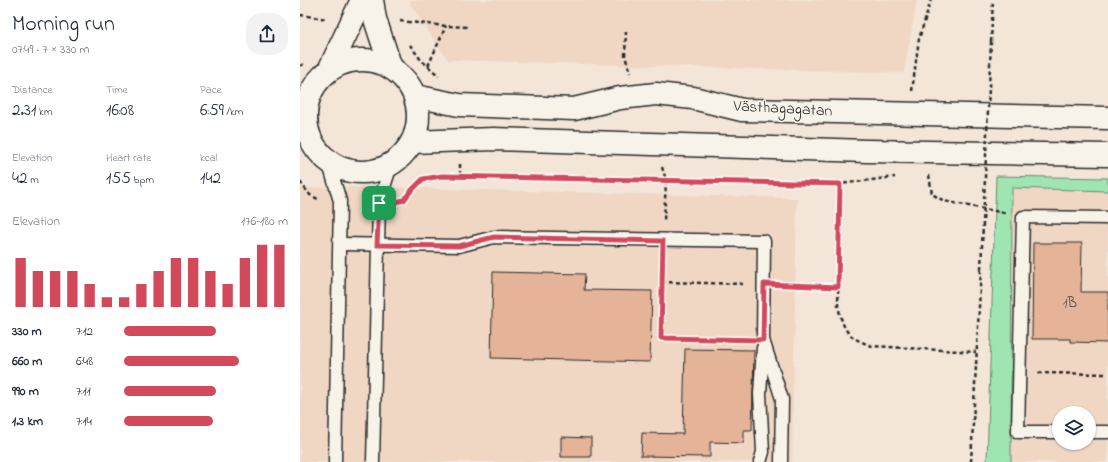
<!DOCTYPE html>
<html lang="en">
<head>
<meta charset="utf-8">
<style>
	body { margin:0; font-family:"Indie Flower",sans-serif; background:#f2f2f3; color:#1f2937; height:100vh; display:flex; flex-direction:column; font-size:15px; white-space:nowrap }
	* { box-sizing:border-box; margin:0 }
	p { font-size:13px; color:#747a83 }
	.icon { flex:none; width:22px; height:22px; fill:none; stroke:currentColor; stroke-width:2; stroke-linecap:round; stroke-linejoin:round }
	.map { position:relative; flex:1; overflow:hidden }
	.drawer { display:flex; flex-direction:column; background:#fff; width:300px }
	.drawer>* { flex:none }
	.controls { position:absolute; left:752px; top:406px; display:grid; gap:8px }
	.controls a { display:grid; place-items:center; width:44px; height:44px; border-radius:50%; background:#fff; box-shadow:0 1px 3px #0004; font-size:20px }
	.pin { position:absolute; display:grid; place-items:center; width:34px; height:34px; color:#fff; margin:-17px; border-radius:8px; box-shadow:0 2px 6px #0006 }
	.round { display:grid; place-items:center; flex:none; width:42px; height:42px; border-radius:16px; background:#f2f2f3 }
	.overview { display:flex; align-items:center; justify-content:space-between; height:68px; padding:0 12px }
	h1 { font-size:22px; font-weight:600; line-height:30px }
	.metrics { display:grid; grid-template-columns:repeat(3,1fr); gap:6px; height:68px; padding:4px 12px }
	.metrics div { display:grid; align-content:center }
	.metrics b { font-size:17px; font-weight:600 }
	.metrics small { font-size:11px; font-weight:400 }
	.metrics p { font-size:11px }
	.chart { height:112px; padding:8px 12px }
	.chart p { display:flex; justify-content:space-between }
	.chart svg { width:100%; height:72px; margin-top:4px; stroke:#d1495b; stroke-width:6 }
	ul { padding:0 12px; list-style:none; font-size:13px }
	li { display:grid; grid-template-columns:64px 48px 1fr; align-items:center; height:30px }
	li i { height:10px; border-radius:5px; background:#d1495b }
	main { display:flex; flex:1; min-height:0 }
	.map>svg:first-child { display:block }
	.built { fill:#efd7c4; fill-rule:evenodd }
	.green { fill:#9fe5b1; stroke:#65886e }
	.building { fill:#e5b397; stroke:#2b2b2b }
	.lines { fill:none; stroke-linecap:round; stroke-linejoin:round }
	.lane-casing { stroke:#2b2b2b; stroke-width:15 }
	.street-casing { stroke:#2b2b2b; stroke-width:25 }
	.secondary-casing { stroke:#2b2b2b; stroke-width:25 }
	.path { stroke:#2b2b2b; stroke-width:2.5; stroke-dasharray:4 3; stroke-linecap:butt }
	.lane { stroke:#f7f3e8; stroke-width:12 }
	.street { stroke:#f7f3e8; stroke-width:22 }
	.secondary { stroke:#f7f3e8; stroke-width:22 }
	.path-bridge { stroke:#2b2b2b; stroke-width:2.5; stroke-dasharray:4 3; stroke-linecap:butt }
	.route-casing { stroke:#fff; stroke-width:8 }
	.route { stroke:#d1495b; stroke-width:5 }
	.labels { text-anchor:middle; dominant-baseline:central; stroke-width:3; stroke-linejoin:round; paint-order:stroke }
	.number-label { font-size:14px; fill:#5a4d46 }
	.street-label { font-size:16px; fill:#2b2b2b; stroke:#f7f3e8 }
</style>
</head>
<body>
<main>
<section class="drawer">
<div class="overview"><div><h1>Morning run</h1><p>07:49 · 7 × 330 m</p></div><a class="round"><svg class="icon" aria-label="share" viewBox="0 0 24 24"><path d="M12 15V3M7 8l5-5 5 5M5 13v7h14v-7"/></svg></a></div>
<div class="metrics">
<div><p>Distance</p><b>2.31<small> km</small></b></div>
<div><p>Time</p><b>16:08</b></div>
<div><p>Pace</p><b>6:59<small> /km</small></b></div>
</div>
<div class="metrics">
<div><p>Elevation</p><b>42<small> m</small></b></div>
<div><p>Heart rate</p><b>155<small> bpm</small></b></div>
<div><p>kcal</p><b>142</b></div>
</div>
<div class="chart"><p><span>Elevation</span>176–180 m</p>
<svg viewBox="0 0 160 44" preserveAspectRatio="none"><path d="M5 44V14M15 44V22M25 44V22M35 44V22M45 44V30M55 44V38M65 44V38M75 44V30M85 44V22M95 44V14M105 44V14M115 44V22M125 44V30M135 44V14M145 44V6M155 44V6"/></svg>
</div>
<ul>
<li><b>330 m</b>7:12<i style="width:56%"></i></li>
<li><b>660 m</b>6:48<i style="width:70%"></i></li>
<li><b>990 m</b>7:11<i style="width:56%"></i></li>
<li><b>1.3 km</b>7:14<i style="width:54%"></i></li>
</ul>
</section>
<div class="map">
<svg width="808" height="462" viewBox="0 0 808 462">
	<rect width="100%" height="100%" fill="#f3e6d8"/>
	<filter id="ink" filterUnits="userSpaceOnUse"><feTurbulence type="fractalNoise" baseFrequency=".025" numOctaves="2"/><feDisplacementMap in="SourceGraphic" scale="8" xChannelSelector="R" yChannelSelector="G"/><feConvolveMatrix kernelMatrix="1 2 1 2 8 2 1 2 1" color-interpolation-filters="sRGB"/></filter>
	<g filter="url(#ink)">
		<!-- built -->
		<g class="built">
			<path d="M110 0H617L604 73 148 60 110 4Z"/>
			<path d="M62 187 497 198 492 462H0V188Z"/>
			<path d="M712 188 808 191V462H711ZM759 413H789V443H759Z"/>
		</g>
		<!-- green -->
		<path class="green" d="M696 176 808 178V191L712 188 711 462H687Z"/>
		<!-- building -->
		<g class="building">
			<path d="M733 243H782L781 292H808V343L770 342V339H732Z"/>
			<path d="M193 272 285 274 284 290 352 291 350 362 191 358Z"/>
			<path d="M385 349 454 350 452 430H444V443L410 442V457L341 456 342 433 383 434Z"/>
			<path d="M261 437 291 438V457H261Z"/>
		</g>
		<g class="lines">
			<!-- lane casing -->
			<g class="lane-casing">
				<g id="lane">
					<path d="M28 161 40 201 35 462"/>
					<path d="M40 244 159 246 194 237 464 241 463 340 482 399 481 462"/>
					<path d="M759 432H718L723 217 808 218"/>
					<path d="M789 432H808"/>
					<path d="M73 462 79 203 91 165"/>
					<path d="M460 462 463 452 460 394 463 348"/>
				</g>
			</g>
			<!-- street casing -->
			<g class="street-casing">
				<g id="street">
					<path d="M72 0 75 19 91 68"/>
					<path d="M29 70 62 0"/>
				</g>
			</g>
			<!-- secondary casing -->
			<g class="secondary-casing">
				<g id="secondary">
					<circle cx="62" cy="116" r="56"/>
					<path d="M115 96 159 105 274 109 320 98 356 94 393 98 442 110 808 118"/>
					<path d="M112 142 194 139 567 151 808 155"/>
				</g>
			</g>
			<!-- path -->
			<g class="path">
				<path d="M0 15 27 19"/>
				<path d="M100 21 146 26 168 27"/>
				<path d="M326 31 325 56 330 73"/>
				<path d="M691 42 693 0"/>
				<path d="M110 45 121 60 139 76"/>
				<path d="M0 66 6 63"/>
				<path d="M128 66 146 26"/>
				<path d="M612 91 619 39 631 0"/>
				<path d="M160 164V175"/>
				<path d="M362 167 366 180 364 221"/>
				<path d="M629 175 632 194 644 201 705 213"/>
				<path d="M0 182 10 195 20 200"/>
				<path d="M540 184 538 306C544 332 547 337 572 346L676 352"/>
				<path d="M98 202C109 198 113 185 123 180 128 177 137 177 142 176L540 184 595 177"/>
				<path d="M362 282 363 258"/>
				<path d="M481 285 539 287"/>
				<path d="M445 340 361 338 362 282 446 284"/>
				<path d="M738 373 808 374"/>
				<path d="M671 462 681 269"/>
			</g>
			<!-- lane -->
			<use href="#lane" class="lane"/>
			<!-- street -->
			<use href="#street" class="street"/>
			<!-- secondary -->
			<use href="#secondary" class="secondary"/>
			<!-- path-bridge -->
			<path class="path-bridge" d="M681 269 691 42"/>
		</g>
	</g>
	<g class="lines" filter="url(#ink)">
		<!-- route casing -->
		<g class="route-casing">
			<path id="route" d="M142 176 540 184 538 287 464 284 463 340 361 338 363 241 194 237 159 246 77 245 79 203H92L104 200 110 192 123 179Z"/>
		</g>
		<!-- route -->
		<use href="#route" class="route"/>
	</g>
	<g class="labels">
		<!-- number labels -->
		<g class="number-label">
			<text x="770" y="303">1B</text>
		</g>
		<!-- street labels -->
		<g class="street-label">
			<text transform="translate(483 109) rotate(3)">Västhagagatan</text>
		</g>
	</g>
</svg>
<div class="controls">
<a><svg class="icon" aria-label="layers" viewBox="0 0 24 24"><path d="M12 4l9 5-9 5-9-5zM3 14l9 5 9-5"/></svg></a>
</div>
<div class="pin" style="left:79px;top:203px;background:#1e9e55"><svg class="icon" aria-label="arrive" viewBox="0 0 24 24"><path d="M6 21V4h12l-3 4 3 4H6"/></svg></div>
</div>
</main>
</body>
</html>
